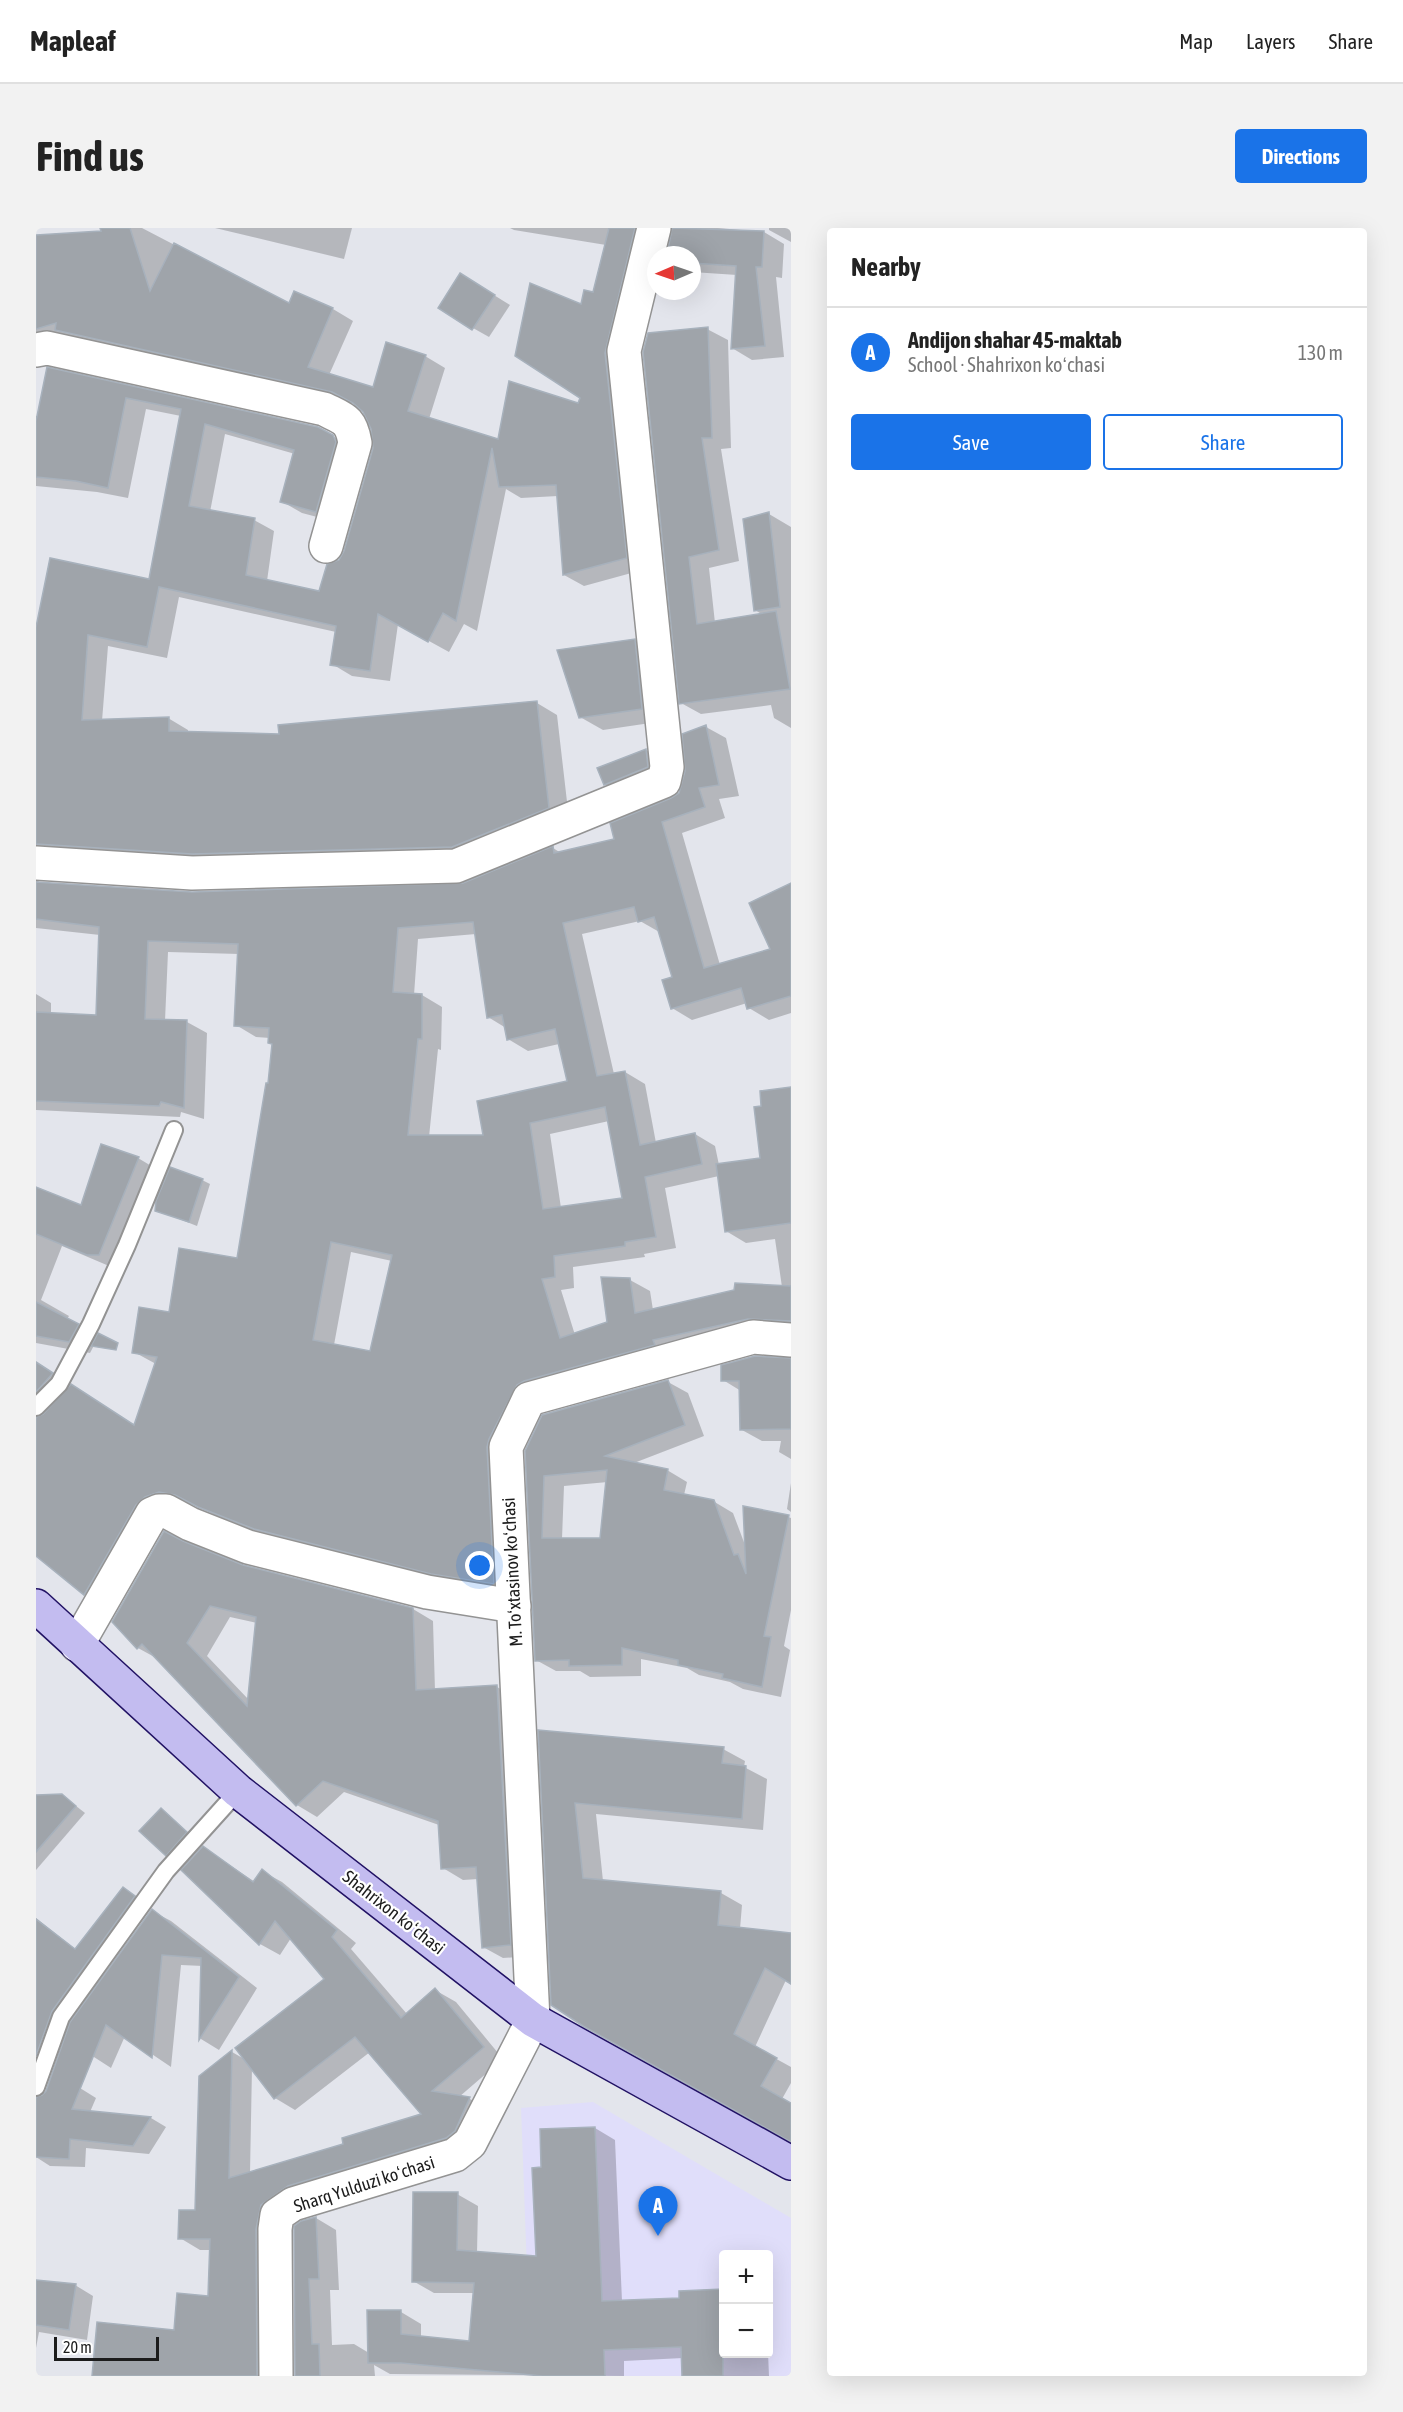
<!DOCTYPE html>
<html lang="en">
<head>
<meta charset="utf-8">
<style>
  body { margin:0; font-family:"Asap Condensed",sans-serif; background:#f2f2f2; color:#222 }
  .controls { position:absolute; right:18px; bottom:18px; display:grid; overflow:hidden; border-radius:6px; box-shadow:0 6px 24px #0002 }
  .controls button { width:54px; height:54px; display:grid; place-items:center; padding:0; border:0; border-bottom:2px solid #e0e0e0; background:#fff; color:#222; font:30px sans-serif }
  .compass { position:absolute; left:611px; top:18px; width:54px; height:54px; border-radius:50%; background:#fff; box-shadow:0 6px 24px #0002; rotate:268deg }
  .scale { position:absolute; left:18px; bottom:15px; width:105px; box-sizing:border-box; padding-left:6px; border:3px solid #1c1c1c; border-top:0; font-size:16px; line-height:21px; white-space:nowrap; color:#1c1c1c; -webkit-text-stroke:4px #fff; paint-order:stroke }
  .you { position:absolute; left:444px; top:1338px; width:21px; height:21px; margin:-15px; border:4px solid #fff; border-radius:50%; background:#1a73e8; box-shadow:0 0 0 9px #1a73e833 }
  .badge { display:grid; place-items:center; width:39px; height:39px; border-radius:50%; background:#1a73e8; color:#fff; font-size:20px; font-weight:700 }
  .pin { position:absolute; translate:-50% -50px; filter:drop-shadow(0 2px 3px #0008) }
  .pin::after { content:''; position:absolute; top:32px; width:21px; height:18px; background:inherit; clip-path:polygon(0 0,100% 0,50% 100%) }
  .list { margin:0; padding:0; list-style:none }
  h2 { display:flex; justify-content:space-between; align-items:center; height:78px; margin:0; padding:0 24px; font-size:26px }
  h2 small { font-size:20px; font-weight:400; color:#767676 }
  .list li { display:grid; grid-template-columns:39px 1fr auto; gap:18px; align-items:center; box-sizing:border-box; height:90px; padding:0 24px; border-top:2px solid #e0e0e0 }
  .list b { display:block; font-size:22px; white-space:nowrap }
  .list p { margin:0; font-size:20px; white-space:nowrap; color:#767676 }
  .list em { font-size:20px; font-style:normal; color:#767676 }
  .actions { display:flex; gap:12px; padding:18px 24px }
  .actions a { flex:1; padding:14px 0; border:2px solid #1a73e8; border-radius:6px; text-align:center; font-size:21px; color:#1a73e8 }
  .actions .main { background:#1a73e8; color:#fff }
  .map { position:relative; flex:none; width:755px; height:2148px; overflow:hidden; border-radius:6px }
  header { display:flex; align-items:center; gap:36px; box-sizing:border-box; height:84px; padding:0 30px; background:#fff; border-bottom:2px solid #e0e0e0 }
  header strong { font-size:28px }
  nav { display:flex; gap:33px; margin-inline-start:auto; font-size:21px }
  .intro { display:flex; align-items:center; justify-content:space-between; box-sizing:border-box; height:144px; padding:0 36px }
  h1 { margin:0; font-size:42px }
  .button { padding:15px 27px; border-radius:6px; background:#1a73e8; color:#fff; font-size:21px; font-weight:700 }
  main { display:flex; gap:36px; padding:0 36px }
  aside { flex:1; background:#fff; border-radius:6px; box-shadow:0 6px 24px #0002 }
  .map>svg:first-child { display:block }
  .education { fill:#e0defa; fill-rule:evenodd }
  .shadow { fill:#0003; fill-rule:evenodd }
  .building { fill:#9fa4aa; stroke:#a7b1bc; stroke-width:1.5; fill-rule:evenodd }
  .lines { fill:none; stroke-linecap:round; stroke-linejoin:round }
  .lane-casing { stroke:#939393; stroke-width:20 }
  .street-casing { stroke:#939393; stroke-width:36 }
  .secondary-casing { stroke:#211264; stroke-width:36 }
  .lane { stroke:#fff; stroke-width:16 }
  .street { stroke:#fff; stroke-width:33 }
  .secondary { stroke:#c3bcf0; stroke-width:33 }
  .labels { text-anchor:middle; dominant-baseline:central; stroke-width:4.5; stroke-linejoin:round; paint-order:stroke }
  .street-label { font-size:18px; fill:#1c1c1c; stroke:#fff }
</style>
</head>
<body>
<header>
<strong>Mapleaf</strong>
<nav><a>Map</a><a>Layers</a><a>Share</a></nav>
</header>
<div class="intro"><h1>Find us</h1><a class="button">Directions</a></div>
<main>
<div class="map">
<svg width="755" height="2148" viewBox="0 0 755 2148">
  <rect width="100%" height="100%" fill="#e3e5ec"/>
  <!-- education -->
  <path class="education" d="M557 1874 755 1990V2148H495L485 1880ZM688 2026H732V2126H688Z"/>
  <!-- shadow -->
  <g class="shadow">
    <path d="M66 0H106L254 77 259 65 297 81 317 93 293 147 338 161 389 128 409 140 393 191 463 213 543 176 546 169V78L558 66 570 17 478 2 474 0H624L589 137 610 341 548 358 528 347 522 268 485 270 470 261 441 403 428 396 413 424 362 396 354 453 316 448 296 436 300 404 143 369 131 430 72 418 66 493 132 490 152 502V505L245 508 501 475 521 487 533 591 437 630 1 647 3 655 155 665 421 658 517 620 525 625 580 612 644 565 670 499 690 510 703 568 683 571 689 590 646 605 684 737 736 721 755 658V785L733 792 713 780 711 775 656 792 636 780 638 750 625 705 604 693 546 706 578 846 589 844 609 856 620 915 659 906 679 918 683 937 726 931 725 864 755 860V1103L509 1164 473 1223 477 1366 416 1356 239 1312 184 1290 161 1277 144 1275 69 1377 49 1366 0 1326V1134L99 1198 120 1136 98 1124 134 1086 203 1032 233 857 238 817 234 810 220 809 200 797 203 726 132 724 129 793 151 794 171 805 168 891 145 884 144 889 0 882V766L15 775V786L61 788 64 707 0 700V406L114 352 145 188 110 181 92 270 61 264 0 258V188H3L12 141 296 208 317 220 300 294 266 285 245 273 259 226 189 206 174 284 218 292 238 303 231 353 284 364 309 324 339 220 334 194 323 178 314 174 36 112 0 130V8L67 4ZM440 706 452 789 470 800 472 811 492 823 523 816 533 855 449 908 393 909 402 821 405 822 406 779 386 767H378L382 711ZM573 893 587 972 525 980 514 906ZM683 948 690 1003 710 1015 739 1011 746 1059 617 1082 614 1063 594 1052 573 1095 539 1107 525 1062 538 1060 537 1039 609 1029 608 1026 640 1020 629 960ZM315 1024 356 1033 335 1125 298 1117Z"/>
    <path d="M179 0H316L308 31Z"/>
    <path d="M638 0H682L728 4 748 16 746 50 740 49 748 129 716 132 696 120 701 47 656 44V27H632Z"/>
    <path d="M733 0H755V14L733 2Z"/>
    <path d="M440 56 474 77 453 109 437 100Z"/>
    <path d="M671 101 692 112 695 220 685 221 703 333 673 340 679 395 727 387 719 382 733 286 755 299V500L738 490 735 477 665 486 645 475 609 124Z"/>
    <path d="M599 413 621 426 628 493 567 502 544 489Z"/>
    <path d="M610 522 626 531 585 566 569 556Z"/>
    <path d="M102 930 122 942 73 1038 26 1018 5 1072 33 1088 31 1091 63 1108 54 1125 0 1115V961L46 979Z"/>
    <path d="M166 952 174 956 161 998 120 982Z"/>
    <path d="M754 1132H755V1231L743 1224 745 1213H726L706 1202 705 1163 687 1152Z"/>
    <path d="M632 1154 652 1165 668 1208 598 1235 631 1242 651 1254 648 1267 677 1273 697 1285 709 1317 752 1289 755 1290V1382L748 1418 754 1422 745 1469 707 1461 694 1454 663 1447 651 1440 605 1431V1448L554 1449 544 1443H520L500 1432 490 1223ZM572 1254 565 1311H526L528 1258Z"/>
    <path d="M755 1255V1284L751 1281Z"/>
    <path d="M207 1339 377 1381 397 1393 399 1463 461 1459 481 1470 494 1728 467 1730 447 1719 442 1651 427 1652 407 1640 403 1597 308 1564 281 1589 261 1577 122 1431 102 1420 78 1394ZM194 1389 221 1395 213 1472 171 1428Z"/>
    <path d="M504 1503 687 1521 709 1533 708 1539 731 1551 727 1602 560 1586 567 1653 685 1665 706 1677 704 1701 755 1706V1755L750 1752 719 1819 755 1839V1855L746 1871 755 1876V1912L570 1810Z"/>
    <path d="M26 1567 49 1585 0 1642V1569Z"/>
    <path d="M125 1582 157 1610 138 1631 131 1626Z"/>
    <path d="M167 1619 219 1654 226 1643 246 1654 320 1715 315 1721 371 1786 399 1762 420 1774 467 1831 423 1869 434 1871 454 1882 440 1914 246 1988 241 2148H58L139 2104 173 2070 175 2022H164L144 2010 161 1984 164 1849 196 1824 210 1832 290 1751 255 1710 244 1727 224 1716 147 1642ZM334 1824 388 1887 309 1917 214 1945 216 1839 239 1870 259 1882Z"/>
    <path d="M88 1660 109 1675 21 1804 0 1791V1690L40 1722Z"/>
    <path d="M116 1683 135 1693 221 1760 183 1822 165 1811 167 1738 145 1737 135 1839 89 1808 75 1840 30 1811Z"/>
    <path d="M0 1843 11 1850 6 1868 44 1860 60 1870 54 1884 115 1890 130 1899 113 1926 50 1920 49 1939 14 1938 0 1929Z"/>
    <path d="M559 1900 579 1912 586 2073 645 2071V2065L688 2063V2126L732 2124 733 2148H648L647 2130 588 2133V2148L354 2146 338 2137 339 2148H260L280 1990 300 2002 303 2062H294L296 2117 318 2116 333 2125 365 2084 385 2096V2109L434 2114 439 2065H398L377 2053 421 1966 442 1978 441 2025 501 2030 507 1941Z"/>
    <path d="M0 2054 39 2057 57 2068 51 2112 3 2104 0 2120Z"/>
  </g>
  <!-- building -->
  <g class="building">
    <path d="M64 0H94L114 63 138 15 253 75 258 63 297 80 272 139 337 159 350 114 390 127 372 183 462 211 473 153 542 175 544 170 479 128 494 55 545 76 548 62 557 64 573 0H599L569 125 591 330 527 347 520 257 463 259 456 220 420 393 407 385 392 414 342 386 334 443 294 437 300 398 123 359 111 419 52 407 46 492 133 489V503L243 506 242 497 501 473 513 580 416 619 156 626 0 616V399L14 330 113 351 145 181 90 170 72 260 40 253 0 249V193L11 139 282 199 297 207 300 214 280 284 244 274 258 222 169 196 153 278 219 290 210 347 283 363 291 336 303 332 308 323 337 220 335 201 327 184 317 175 296 164 19 102 20 95 0 101V7L65 3Z"/>
    <path d="M636 0 728 3 726 39H720L729 118 695 121 700 38 656 35V27H631Z"/>
    <path d="M424 45 459 67 436 102 402 80Z"/>
    <path d="M672 99 676 210H666L683 322 653 329 661 396 740 383 754 461 643 476 607 124 612 105Z"/>
    <path d="M733 284 744 379 718 383 707 291Z"/>
    <path d="M599 411 606 481 543 490 521 422Z"/>
    <path d="M670 497 683 557 663 560 669 579 626 594 668 740 734 721 713 675 755 655V768L711 781 705 760 635 781 626 752 636 749 618 689 602 694 598 679 527 695 561 848 589 843 604 917 659 905 666 936 609 949 620 1009 589 1014V1018L518 1028 519 1049 506 1051 524 1110 571 1094 565 1049 594 1050 599 1085 698 1062 699 1055 755 1058V1093L712 1091 617 1112 619 1117 488 1153 481 1157 453 1211 451 1219 458 1356 395 1346 218 1301 162 1279 139 1267 123 1264 109 1269 100 1277 48 1367 0 1328V1189L7 1186 35 1156 98 1197 121 1129 96 1125 103 1079 133 1084 143 1020 201 1030 230 855H232L236 816 232 815 233 800 198 798 202 716 112 713 109 791 151 792 148 880 125 874 123 878 0 873V784L60 787 63 699 0 691V654L156 664 427 655 517 618 518 625 578 611 574 595 635 570 643 565 649 543 646 506ZM437 694 451 790 466 787 471 812 519 801 531 853 441 873 447 907H372L382 811H386V766L357 764 362 700ZM569 879 586 970 507 981 494 895ZM295 1014 356 1027 334 1123 277 1112Z"/>
    <path d="M610 521 612 539 568 557 561 540Z"/>
    <path d="M755 859V995L689 1004 680 936 724 930 718 879 725 878 724 863Z"/>
    <path d="M65 916 103 929 63 1027H51L0 1006V959L45 977Z"/>
    <path d="M134 939 167 951 153 994 119 983 120 973Z"/>
    <path d="M0 1074 43 1096 33 1114 0 1108Z"/>
    <path d="M62 1105 82 1115 80 1122 55 1118Z"/>
    <path d="M719 1128 755 1130V1201L704 1202 703 1153H685V1137Z"/>
    <path d="M0 1134 17 1145 0 1164Z"/>
    <path d="M632 1152 649 1197 569 1228 632 1241 628 1262 678 1272 698 1327 702 1326 710 1346 707 1278 753 1287 728 1408 735 1409 726 1459 686 1450 687 1446 642 1437V1432L586 1420V1437L533 1438V1432L499 1433 489 1223 506 1187ZM571 1242 564 1310H506L508 1248Z"/>
    <path d="M128 1303 147 1313 207 1337 377 1380 380 1462 461 1457 475 1717 446 1720 440 1639 405 1641 402 1593 287 1553 260 1578 106 1416 101 1421 76 1394ZM174 1378 220 1389 211 1478 151 1415Z"/>
    <path d="M502 1502 688 1519 686 1535 710 1538 706 1591 539 1575 547 1650 685 1663 682 1697 755 1705V1756L729 1740 698 1806 741 1830 725 1858 755 1875V1914L547 1798 515 1777Z"/>
    <path d="M26 1566 40 1578 0 1624V1567Z"/>
    <path d="M125 1580 151 1604 130 1628 103 1603Z"/>
    <path d="M167 1618 217 1654 226 1641 301 1702 296 1709 365 1790 399 1760 448 1819 396 1863 434 1869 419 1903 410 1910 252 1958 225 1977 220 2001 221 2148H56L61 2094 138 2102 141 2065 172 2068 174 2011H142L143 1982H159L163 1848 196 1822 193 1950 307 1916 306 1910 385 1886 319 1809 238 1871 199 1820 288 1751 239 1693 223 1717 145 1642Z"/>
    <path d="M87 1659 99 1668 16 1783 0 1828V1691L39 1721Z"/>
    <path d="M116 1681 203 1749 163 1812 165 1730 126 1727 116 1830 70 1797 36 1881 115 1889 97 1918 34 1911 33 1931 0 1929V1869L6 1867 10 1863 34 1794Z"/>
    <path d="M559 1899 566 2073 643 2070V2063L687 2061V2148H646L645 2119 568 2122 569 2148H506L365 2135H332L331 2082H365V2106L433 2113 438 2055 376 2054 377 1964H422L421 2022 500 2028 496 1940 505 1939 504 1901Z"/>
    <path d="M280 1989 283 2051H273L276 2116H283L284 2148H259L258 2002V1998L265 1993Z"/>
    <path d="M0 2052 40 2056 33 2102 0 2097Z"/>
  </g>
  <g class="lines">
    <defs>
      <g id="lane">
        <path d="M0 1179 23 1156 55 1096 91 1017 138 902"/>
        <path d="M0 1859 25 1789 130 1643 202 1563"/>
      </g>
      <g id="street">
        <path d="M0 122 11 120 288 181C308 191 315 191 319 215L290 318"/>
        <path d="M0 635 156 645 420 638 628 553 631 539 588 123 618 0"/>
        <path d="M41 1417 116 1286 123 1283H130L154 1296 212 1319 391 1364 478 1378"/>
        <path d="M240 2148 239 2001 241 1987 257 1976 419 1927 434 1915 497 1792 470 1219 493 1171 717 1109 755 1112"/>
      </g>
      <path id="secondary" d="M0 1378 202 1563 497 1792 755 1935"/>
    </defs>
    <!-- lane casing -->
    <use href="#lane" class="lane-casing"/>
    <!-- street casing -->
    <use href="#street" class="street-casing"/>
    <!-- secondary casing -->
    <use href="#secondary" class="secondary-casing"/>
    <!-- lane -->
    <use href="#lane" class="lane"/>
    <!-- street -->
    <use href="#street" class="street"/>
    <!-- secondary -->
    <use href="#secondary" class="secondary"/>
  </g>
  <g class="labels">
    <!-- street labels -->
    <g class="street-label">
      <text transform="translate(476 1344) rotate(-93)">M. Toʻxtasinov koʻchasi</text>
      <text transform="translate(358 1684) rotate(38)">Shahrixon koʻchasi</text>
      <text transform="translate(328 1956) rotate(-18)">Sharq Yulduzi koʻchasi</text>
    </g>
  </g>
</svg>
<div class="controls">
<button>+</button>
<button>−</button>
</div>
<svg class="compass" viewBox="-18 -18 36 36"><path d="M0-13l5 13h-10z" fill="#e53935"/><path d="M0 13l5-13h-10z" fill="#767676"/></svg>
<div class="scale">20 m</div>
<div class="you"></div>
<div class="pin badge" style="left:622px;top:2008px">A</div>
</div>
<aside>
<h2>Nearby<small></small></h2>
<ul class="list">
<li><span class="badge">A</span><div><b>Andijon shahar 45-maktab</b><p>School · Shahrixon koʻchasi</p></div><em>130 m</em></li>
</ul>
<div class="actions"><a class="main">Save</a><a>Share</a></div>
</aside>
</main>
</body>
</html>
